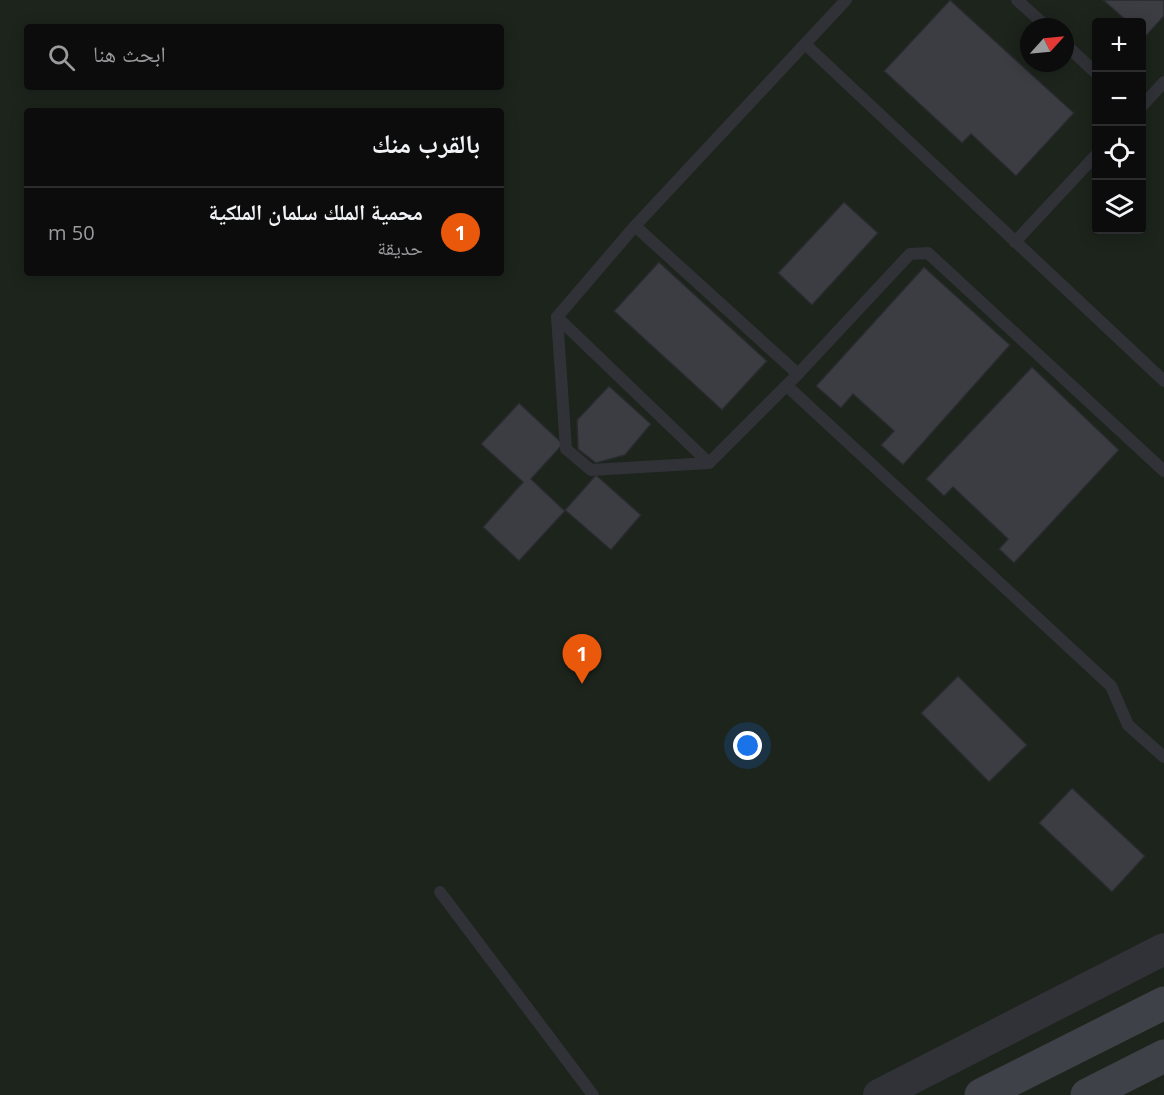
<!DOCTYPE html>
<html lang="ar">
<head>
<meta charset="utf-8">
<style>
  body { margin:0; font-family:"Open Sans","Noto Naskh Arabic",sans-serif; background:#151516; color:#f1f3f6; direction:rtl }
  .controls { position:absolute; right:18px; top:18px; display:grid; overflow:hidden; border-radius:6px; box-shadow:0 3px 15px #0003 }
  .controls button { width:54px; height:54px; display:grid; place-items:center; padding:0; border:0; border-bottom:2px solid #2c2c2e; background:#0c0c0d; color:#f1f3f6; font:30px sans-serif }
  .compass { position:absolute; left:1020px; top:18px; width:54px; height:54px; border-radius:50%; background:#0c0c0d; box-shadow:0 3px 15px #0003; rotate:63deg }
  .you { position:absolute; left:748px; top:746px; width:21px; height:21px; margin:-15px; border:4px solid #fff; border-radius:50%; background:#1a73e8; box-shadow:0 0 0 9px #1a73e833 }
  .badge { display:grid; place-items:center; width:39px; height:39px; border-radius:50%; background:#ea580c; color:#fff; font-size:20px; font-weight:700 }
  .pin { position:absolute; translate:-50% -50px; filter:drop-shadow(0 2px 3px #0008) }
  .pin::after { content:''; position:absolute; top:32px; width:21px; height:18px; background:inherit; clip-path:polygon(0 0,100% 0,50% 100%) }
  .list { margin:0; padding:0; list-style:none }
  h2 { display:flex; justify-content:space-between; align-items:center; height:78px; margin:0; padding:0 24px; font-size:26px }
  h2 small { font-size:20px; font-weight:400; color:#9a9b9d }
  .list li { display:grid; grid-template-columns:39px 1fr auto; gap:18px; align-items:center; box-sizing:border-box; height:90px; padding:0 24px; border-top:2px solid #2c2c2e }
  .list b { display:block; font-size:22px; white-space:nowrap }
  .list p { margin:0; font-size:20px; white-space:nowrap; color:#9a9b9d }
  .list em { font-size:20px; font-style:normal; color:#9a9b9d }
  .icon { flex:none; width:33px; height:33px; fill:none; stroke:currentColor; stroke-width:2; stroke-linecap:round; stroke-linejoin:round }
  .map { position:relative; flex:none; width:1164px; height:1095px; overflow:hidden; direction:ltr }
  .search { position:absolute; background:#0c0c0d; box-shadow:0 3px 15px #0003; left:24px; top:24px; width:480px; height:66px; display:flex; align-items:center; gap:15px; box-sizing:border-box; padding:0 21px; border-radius:6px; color:#9a9b9d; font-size:22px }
  .panel { position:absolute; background:#0c0c0d; box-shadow:0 3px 15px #0003; left:24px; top:108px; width:480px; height:168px; border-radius:6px; direction:rtl }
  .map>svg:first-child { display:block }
  .green { fill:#1c241c; fill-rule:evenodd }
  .building { fill:#3c3d42; stroke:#292a2e; stroke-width:1.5 }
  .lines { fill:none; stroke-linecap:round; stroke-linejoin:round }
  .service { stroke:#303237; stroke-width:12 }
  .tertiary { stroke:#303237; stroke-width:32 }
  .secondary { stroke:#3e4147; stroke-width:33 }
</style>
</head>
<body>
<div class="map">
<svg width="1164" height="1095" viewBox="0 0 1164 1095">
  <rect width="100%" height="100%" fill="#101011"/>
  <!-- green -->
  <path class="green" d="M0 0H1164V1095H0ZM1096 22H1142V230H1096ZM27 27H501V87H27ZM1029 27H1065V63H1029ZM27 111H501V273H27Z"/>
  <!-- building -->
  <g class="building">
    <path d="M950 0 1074 113 1016 176 971 134 962 143 884 71Z"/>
    <path d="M1103 0H1164V16L1145 37 1142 34V22H1128Z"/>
    <path d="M844 202 878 233 812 305 778 273Z"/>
    <path d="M659 262 767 361 722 410 614 311Z"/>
    <path d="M924 267 1010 345 903 465 881 445 894 431 853 394 841 408 816 386Z"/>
    <path d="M1032 367 1119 450 1014 563 999 549 1008 539 953 487 944 496 926 479Z"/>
    <path d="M609 386 651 424 625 455 596 463 578 449 577 420Z"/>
    <path d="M519 403 563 444 531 479 565 511 519 561 483 527 523 482 481 444Z"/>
    <path d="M596 475 641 515 611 550 565 510Z"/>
    <path d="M958 676 1027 745 989 782 921 713Z"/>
    <path d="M1072 788 1145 856 1112 892 1039 823Z"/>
  </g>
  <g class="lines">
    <!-- service -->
    <g class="service">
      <path d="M846 0 635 226 557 317 566 449 591 470 709 463 798 374 910 254 928 253 1164 471"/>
      <path d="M1017 0 1047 27"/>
      <path d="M805 44 1164 381"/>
      <path d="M1065 44 1096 73"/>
      <path d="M1142 106 1164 82"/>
      <path d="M635 226 798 374"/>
      <path d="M1015 242 1096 155"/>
      <path d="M557 317 709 463"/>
      <path d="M787 386 1111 686 1128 725 1164 757"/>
      <path d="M440 892 593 1095"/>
    </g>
    <!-- tertiary -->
    <path class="tertiary" d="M879 1095 1164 949"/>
    <!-- secondary -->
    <g class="secondary">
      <path d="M981 1095 1164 1003"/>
      <path d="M1087 1095 1164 1056"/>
    </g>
  </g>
</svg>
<div class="controls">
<button>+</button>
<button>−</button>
<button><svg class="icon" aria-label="locate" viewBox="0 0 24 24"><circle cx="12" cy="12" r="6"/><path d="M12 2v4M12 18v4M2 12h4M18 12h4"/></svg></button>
<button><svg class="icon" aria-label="layers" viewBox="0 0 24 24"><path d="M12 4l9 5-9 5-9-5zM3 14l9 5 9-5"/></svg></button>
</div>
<svg class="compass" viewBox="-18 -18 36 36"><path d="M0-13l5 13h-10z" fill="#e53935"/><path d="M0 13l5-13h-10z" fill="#9a9b9d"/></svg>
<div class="you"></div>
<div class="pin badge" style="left:582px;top:684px">1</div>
<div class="search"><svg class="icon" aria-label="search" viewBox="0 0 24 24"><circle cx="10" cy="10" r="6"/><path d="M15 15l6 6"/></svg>ابحث هنا</div>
<section class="panel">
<h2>بالقرب منك<small></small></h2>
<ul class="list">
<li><span class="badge">1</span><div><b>محمية الملك سلمان الملكية</b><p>حديقة</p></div><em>50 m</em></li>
</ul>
</section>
</div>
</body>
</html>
